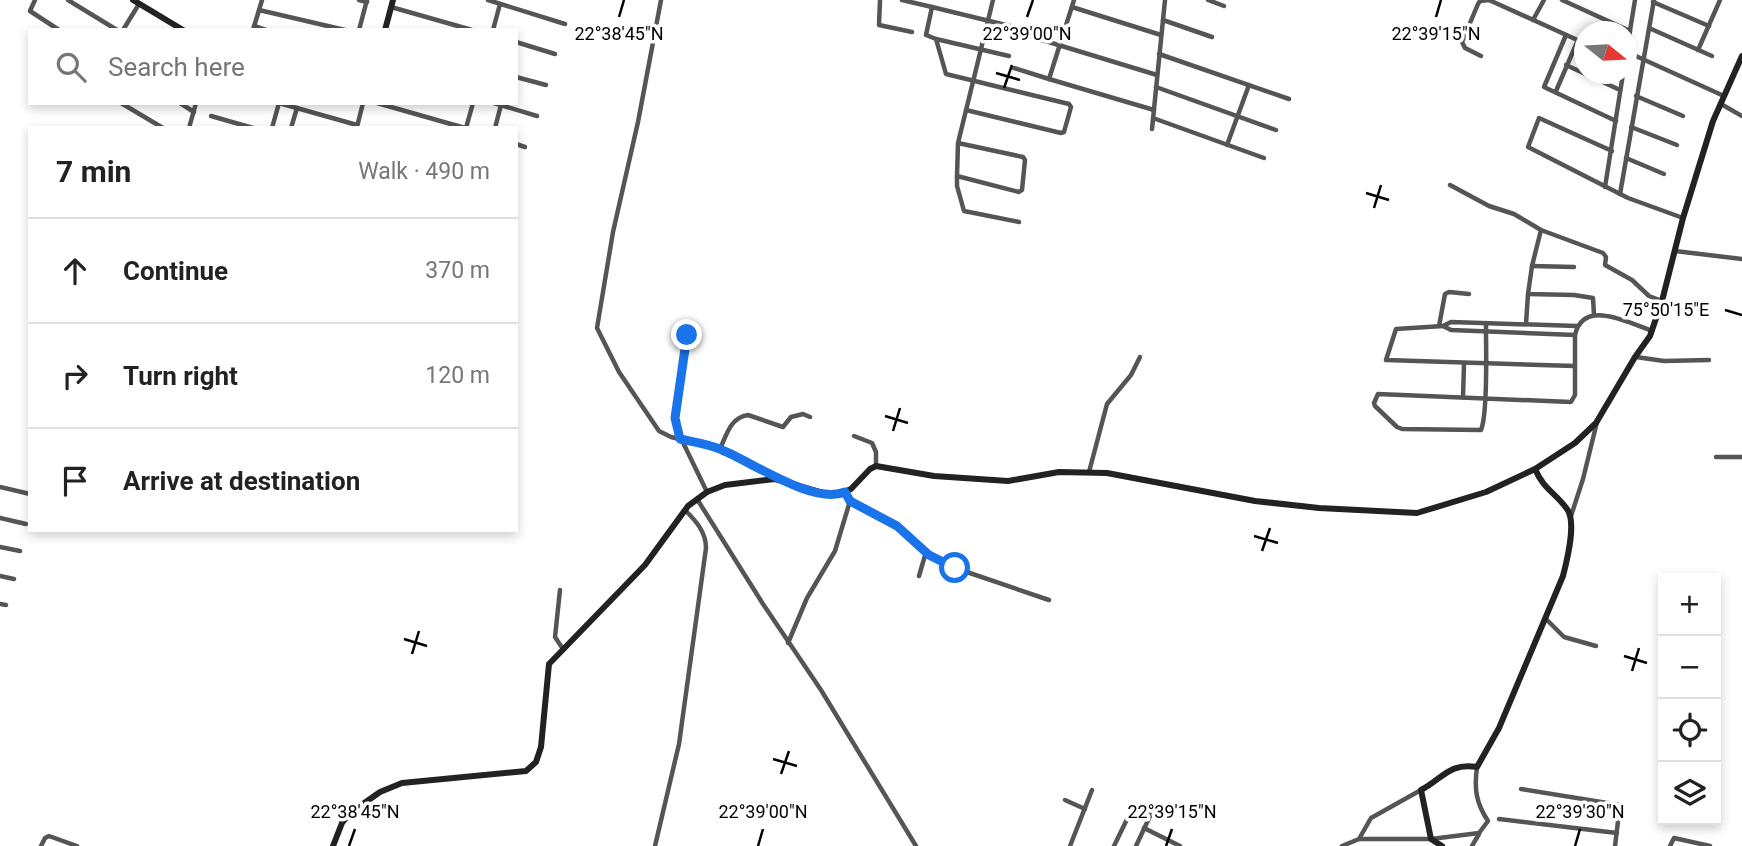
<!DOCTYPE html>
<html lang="en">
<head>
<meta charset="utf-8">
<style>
  body { margin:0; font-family:Roboto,sans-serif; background:#f6f6f6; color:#222 }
  .controls { position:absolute; right:21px; bottom:21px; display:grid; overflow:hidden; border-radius:0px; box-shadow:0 4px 10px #0003 }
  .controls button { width:63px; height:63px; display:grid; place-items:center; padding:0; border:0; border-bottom:2px solid #e0e0e0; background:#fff; color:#222; font:35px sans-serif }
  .compass { position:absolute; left:1574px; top:21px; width:63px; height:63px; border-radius:50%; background:#fff; box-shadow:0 4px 10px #0003; rotate:108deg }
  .stop { position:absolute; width:21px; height:21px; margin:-16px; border:5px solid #1a73e8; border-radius:50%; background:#fff }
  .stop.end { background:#1a73e8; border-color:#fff; box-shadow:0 2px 7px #0008 }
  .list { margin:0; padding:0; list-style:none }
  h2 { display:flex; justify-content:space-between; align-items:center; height:91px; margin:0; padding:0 28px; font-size:30px }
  h2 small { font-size:23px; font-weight:400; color:#767676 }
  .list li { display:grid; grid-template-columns:46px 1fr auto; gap:21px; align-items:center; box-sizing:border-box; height:105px; padding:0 28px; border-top:2px solid #e0e0e0 }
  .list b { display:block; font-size:26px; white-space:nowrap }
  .list em { font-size:23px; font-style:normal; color:#767676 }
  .icon { flex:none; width:38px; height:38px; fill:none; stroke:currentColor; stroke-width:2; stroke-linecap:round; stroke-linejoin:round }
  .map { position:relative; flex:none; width:1742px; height:846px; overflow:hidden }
  .search { position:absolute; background:#fff; box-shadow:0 4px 10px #0003; left:28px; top:28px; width:490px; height:77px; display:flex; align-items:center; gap:18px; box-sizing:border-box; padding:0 24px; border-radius:0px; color:#767676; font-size:26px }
  .panel { position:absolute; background:#fff; box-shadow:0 4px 10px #0003; left:28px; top:126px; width:490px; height:406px; border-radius:0px }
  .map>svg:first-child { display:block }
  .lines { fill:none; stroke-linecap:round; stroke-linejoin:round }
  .street { stroke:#555; stroke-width:4.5 }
  .secondary { stroke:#222; stroke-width:6 }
  .route { stroke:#1a73e8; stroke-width:9 }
  .ticks { fill:none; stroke:#000; stroke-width:2.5 }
  .ticks-label { font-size:18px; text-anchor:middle; fill:#000; stroke:#fff; stroke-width:7; stroke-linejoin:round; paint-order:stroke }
</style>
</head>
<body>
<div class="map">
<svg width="1742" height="846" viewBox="0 0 1742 846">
  <rect width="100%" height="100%" fill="#fff"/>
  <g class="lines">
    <!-- street -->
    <g class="street">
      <path d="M35 0 30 11 59 30"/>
      <path d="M68 0 117 30"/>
      <path d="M359 0 367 2"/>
      <path d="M488 0 565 24"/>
      <path d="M661 0 638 122 613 232 597 328 619 372 659 431 671 437 720 449 775 478"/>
      <path d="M880 0 879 25 912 32"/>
      <path d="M902 0 932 7 926 35 936 39 946 74 1069 104 1071 107 1064 132 1061 133 966 110"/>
      <path d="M1074 0 1049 79 1154 110"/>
      <path d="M1208 0 1224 6"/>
      <path d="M1562 0 1630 31"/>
      <path d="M1653 2 1709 26"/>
      <path d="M391 7 472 30"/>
      <path d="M932 7 1014 27"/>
      <path d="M1072 7 1161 35"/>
      <path d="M259 10 345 30"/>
      <path d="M1163 20 1212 37"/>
      <path d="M1533 20 1544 0"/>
      <path d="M254 26 266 30"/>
      <path d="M1649 28 1712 56"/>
      <path d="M123 30 139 4"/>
      <path d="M253 30 262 0"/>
      <path d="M359 30 367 0"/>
      <path d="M493 30 500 4"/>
      <path d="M1019 33 1157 75"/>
      <path d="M1566 35 1544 87 1616 121"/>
      <path d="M936 39 1009 56"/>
      <path d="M516 42 555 54"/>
      <path d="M1698 50 1720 0"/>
      <path d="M1627 52 1724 96"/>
      <path d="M1159 54 1289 99"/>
      <path d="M1626 55 1635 0"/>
      <path d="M1481 56 1465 48 1462 42 1478 4 1480 1 1489 0 1584 43"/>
      <path d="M1566 65 1620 90"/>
      <path d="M1014 68 1049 79"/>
      <path d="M516 77 546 85"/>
      <path d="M1156 87 1276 130"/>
      <path d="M1556 91 1578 40"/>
      <path d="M1636 96 1683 116"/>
      <path d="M121 103 163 128"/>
      <path d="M180 103 194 112"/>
      <path d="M279 103 357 125"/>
      <path d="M377 103 465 128"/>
      <path d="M494 103 537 116"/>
      <path d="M1721 104 1742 116"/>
      <path d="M211 116 253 128"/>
      <path d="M1153 118 1264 158"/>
      <path d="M357 127 363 103"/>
      <path d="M1631 127 1677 145"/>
      <path d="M189 128 196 103"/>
      <path d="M272 128 279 103"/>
      <path d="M291 128 297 108"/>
      <path d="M466 128 473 103"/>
      <path d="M495 128 501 105"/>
      <path d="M1152 129 1165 0"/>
      <path d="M958 143 1023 157 1025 160 1022 190 1019 192 957 176 958 143 993 0"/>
      <path d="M516 144 525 147"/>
      <path d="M1227 145 1249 85"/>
      <path d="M1612 151 1539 118 1528 147 1628 198 1683 218"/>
      <path d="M1626 158 1664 174"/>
      <path d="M957 176V186L964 211 1019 222"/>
      <path d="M1450 185 1489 206 1514 214 1541 230 1532 266 1528 294 1574 295 1593 298 1594 315"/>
      <path d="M1605 187 1623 74"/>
      <path d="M1620 194 1654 0"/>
      <path d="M1541 230 1603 253 1606 257 1605 265 1632 280 1649 296 1662 301"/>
      <path d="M1675 251 1742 259"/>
      <path d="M1532 266 1574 267"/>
      <path d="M1486 323V331C1486 352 1488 414 1481 430L1402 429 1397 427 1375 406 1374 403 1378 394 1571 402 1575 395V335C1583 298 1630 323 1652 331"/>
      <path d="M1526 324 1528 294"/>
      <path d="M1439 326 1445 294 1449 292 1469 294"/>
      <path d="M1443 326 1396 329 1386 360 1575 366"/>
      <path d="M1575 335 1451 330 1443 326 1451 322 1577 326"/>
      <path d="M687 336 675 418 676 428 707 492"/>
      <path d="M1636 357 1664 361 1709 360"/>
      <path d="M1463 397 1464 364"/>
      <path d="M854 436 872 443 876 452V466"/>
      <path d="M720 449C727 434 730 418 748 415L783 427 791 417 803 414 810 417"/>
      <path d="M1716 457H1742"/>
      <path d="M1089 472 1107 404 1131 375 1140 357"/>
      <path d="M0 487 30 494"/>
      <path d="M845 492 850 501 897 526 926 552 919 576"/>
      <path d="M697 499 763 604 821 690 916 846"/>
      <path d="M1571 516 1583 479 1597 422"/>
      <path d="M0 518 26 524"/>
      <path d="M0 547 20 551"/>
      <path d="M926 552 955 568 1049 600"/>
      <path d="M0 576 14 579"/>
      <path d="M560 590 555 637 563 649"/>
      <path d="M0 604 6 605"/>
      <path d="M1545 618 1564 637 1596 646"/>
      <path d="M788 643 807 598 835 551 850 501"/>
      <path d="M1521 789 1620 805 1615 846"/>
      <path d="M1421 790 1371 818 1359 839H1431L1479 833 1488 821C1476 803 1474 789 1477 767"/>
      <path d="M1065 800 1085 809"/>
      <path d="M1499 819 1617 833"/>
      <path d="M1144 828 1180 846"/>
      <path d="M41 846 45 838 49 836 77 846"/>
      <path d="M655 846 679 744 706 548C706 532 696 521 685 510"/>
      <path d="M1070 846 1092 790"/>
      <path d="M1114 846 1131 811"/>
      <path d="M1136 846 1151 814"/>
      <path d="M1342 846 1359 839"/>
      <path d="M1472 846 1479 834"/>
      <path d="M1670 846 1674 838 1710 846"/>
    </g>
    <!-- secondary -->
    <g class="secondary">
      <path d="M133 0 183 30"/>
      <path d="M385 30 393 0"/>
      <path d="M333 846 342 823 350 813 380 792 402 783 526 771 536 762 541 747 549 664 645 565 688 506 707 492 725 485 775 479 823 493 839 494 851 489 870 469 876 466 934 476 1008 481 1059 472 1107 473 1255 501 1319 508 1417 513 1486 492 1535 469 1575 443 1596 423 1635 357 1650 336 1662 301 1683 218 1713 121 1742 56"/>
      <path d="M1442 846 1431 839 1421 790C1442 779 1450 762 1477 767L1499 728 1563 576C1567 560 1577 522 1567 509 1555 492 1544 490 1535 469"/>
    </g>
  </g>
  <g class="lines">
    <!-- route -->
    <path class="route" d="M687 335 675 418 680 439C694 442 709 444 722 450 752 462 813 505 845 492L850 501 897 526 929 555 955 568"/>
  </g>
  <!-- ticks -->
  <path class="ticks" d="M619 17 624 0M1027 17 1033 0M1436 17 1441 0M996 73 1020 80M1004 88 1012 65M1366 193 1389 200M1374 208 1381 185M1725 310 1742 315M885 416 908 423M893 431 900 408M1254 536 1278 543M1262 551 1270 528M404 639 427 646M412 654 419 631M1624 656 1647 663M1632 671 1639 648M773 759 797 766M781 774 789 751M349 846 355 829M758 846 763 829M1166 846 1172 829M1575 846 1580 829"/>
  <g class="ticks-label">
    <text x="619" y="40">22°38'45"N</text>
    <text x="1027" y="40">22°39'00"N</text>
    <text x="1436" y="40">22°39'15"N</text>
    <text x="1666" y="316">75°50'15"E</text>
    <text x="355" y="818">22°38'45"N</text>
    <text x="763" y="818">22°39'00"N</text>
    <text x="1172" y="818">22°39'15"N</text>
    <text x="1580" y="818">22°39'30"N</text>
  </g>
</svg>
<div class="controls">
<button>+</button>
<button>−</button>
<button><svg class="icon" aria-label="locate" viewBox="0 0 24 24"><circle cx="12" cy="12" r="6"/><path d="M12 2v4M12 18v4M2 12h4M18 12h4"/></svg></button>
<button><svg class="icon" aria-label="layers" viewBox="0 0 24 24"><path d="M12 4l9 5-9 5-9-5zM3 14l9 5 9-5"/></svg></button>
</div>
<svg class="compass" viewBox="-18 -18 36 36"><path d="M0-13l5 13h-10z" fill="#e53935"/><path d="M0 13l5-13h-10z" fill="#767676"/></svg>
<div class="stop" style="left:955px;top:568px"></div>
<div class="stop end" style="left:687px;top:335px"></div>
<div class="search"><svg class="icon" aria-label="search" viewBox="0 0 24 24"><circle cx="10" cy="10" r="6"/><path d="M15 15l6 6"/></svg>Search here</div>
<section class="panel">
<h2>7 min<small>Walk · 490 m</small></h2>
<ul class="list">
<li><svg class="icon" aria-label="ahead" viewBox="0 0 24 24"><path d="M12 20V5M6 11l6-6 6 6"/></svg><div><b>Continue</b></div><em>370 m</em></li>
<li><svg class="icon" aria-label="right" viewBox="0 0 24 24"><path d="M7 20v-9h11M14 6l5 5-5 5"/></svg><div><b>Turn right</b></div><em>120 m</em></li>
<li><svg class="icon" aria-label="arrive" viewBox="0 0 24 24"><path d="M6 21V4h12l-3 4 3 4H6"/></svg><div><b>Arrive at destination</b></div></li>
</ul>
</section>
</div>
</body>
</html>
